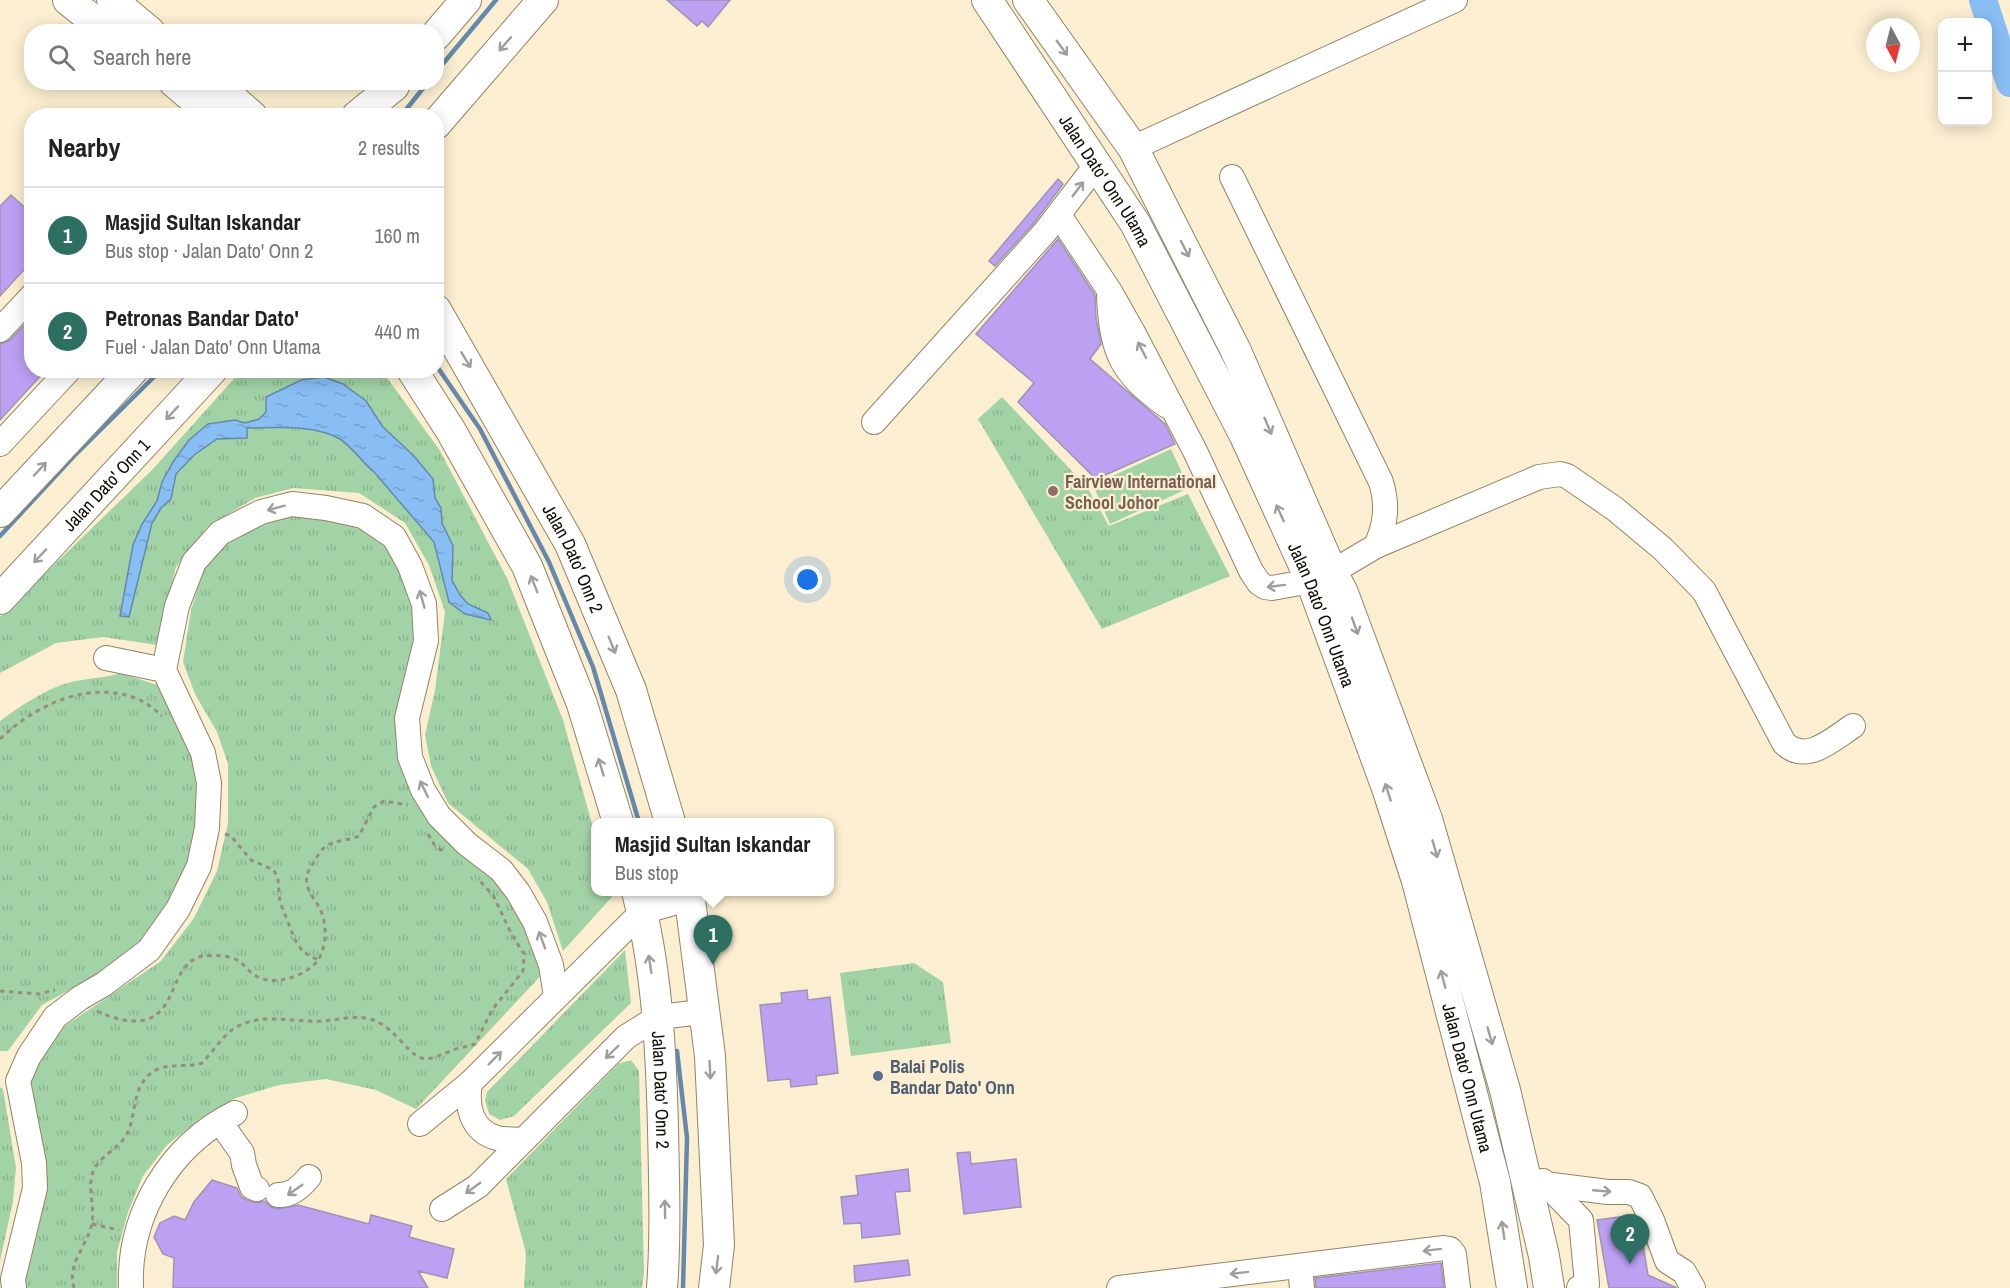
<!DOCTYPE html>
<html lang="en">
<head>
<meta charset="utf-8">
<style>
  body { margin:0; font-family:"Archivo Narrow",sans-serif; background:#f6f6f6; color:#222 }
  .controls { position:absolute; right:18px; top:18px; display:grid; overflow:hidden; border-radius:12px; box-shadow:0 3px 15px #0003 }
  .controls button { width:54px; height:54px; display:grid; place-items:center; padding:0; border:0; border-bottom:2px solid #e0e0e0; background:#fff; color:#222; font:30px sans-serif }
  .compass { position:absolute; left:1866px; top:18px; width:54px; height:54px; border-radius:50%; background:#fff; box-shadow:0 3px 15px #0003; rotate:173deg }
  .you { position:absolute; left:808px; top:580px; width:21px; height:21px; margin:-15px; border:4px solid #fff; border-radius:50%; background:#1a73e8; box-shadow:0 0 0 9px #1a73e833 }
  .badge { display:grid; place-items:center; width:39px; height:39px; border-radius:50%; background:#2d7062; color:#fff; font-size:20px; font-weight:700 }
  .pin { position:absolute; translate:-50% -50px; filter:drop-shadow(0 2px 3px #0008) }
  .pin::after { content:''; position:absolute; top:32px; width:21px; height:18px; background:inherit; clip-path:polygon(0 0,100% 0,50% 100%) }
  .popup { position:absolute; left:591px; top:818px; width:243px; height:78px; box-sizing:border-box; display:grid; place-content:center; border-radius:12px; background:#fff; filter:drop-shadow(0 2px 4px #0005); font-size:20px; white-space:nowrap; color:#767676 }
  .popup b { font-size:22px; color:#222 }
  .popup::after { content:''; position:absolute; left:50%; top:100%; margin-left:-12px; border:12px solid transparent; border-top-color:#fff }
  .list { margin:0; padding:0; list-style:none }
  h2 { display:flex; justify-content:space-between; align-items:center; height:78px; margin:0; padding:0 24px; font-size:26px }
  h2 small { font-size:20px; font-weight:400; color:#767676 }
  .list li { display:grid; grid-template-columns:39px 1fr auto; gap:18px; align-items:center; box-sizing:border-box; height:96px; padding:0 24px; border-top:2px solid #e0e0e0 }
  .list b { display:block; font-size:22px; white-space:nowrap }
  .list p { margin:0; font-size:20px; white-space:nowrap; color:#767676 }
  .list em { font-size:20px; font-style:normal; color:#767676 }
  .icon { flex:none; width:33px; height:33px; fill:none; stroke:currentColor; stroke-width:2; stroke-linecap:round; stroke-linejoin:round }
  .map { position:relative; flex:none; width:2010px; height:1288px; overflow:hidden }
  .search { position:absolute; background:#fff; box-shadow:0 3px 15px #0003; left:24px; top:24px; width:420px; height:66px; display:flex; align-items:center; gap:15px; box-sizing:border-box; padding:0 21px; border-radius:24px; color:#767676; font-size:22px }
  .panel { position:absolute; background:#fff; box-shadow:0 3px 15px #0003; left:24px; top:108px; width:420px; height:270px; border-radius:24px }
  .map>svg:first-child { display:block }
  .grass { fill:url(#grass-tufts) }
  .pitch { fill:#a2d3a6 }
  .water { fill:url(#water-ripples); stroke:#6589ac; stroke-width:1.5 }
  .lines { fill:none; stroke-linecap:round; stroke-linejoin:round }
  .stream { stroke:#6589ac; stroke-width:4.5 }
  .river { stroke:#89bef4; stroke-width:28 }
  .building { fill:#bca0f2; stroke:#9d94b1; stroke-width:1.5 }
  .minor-casing { stroke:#908468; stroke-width:26 }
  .major-casing { stroke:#908468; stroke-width:32 }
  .path { stroke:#988f7a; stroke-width:3; stroke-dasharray:4.5 4.5; stroke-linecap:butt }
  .minor { stroke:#fff; stroke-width:24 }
  .major { stroke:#fff; stroke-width:30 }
  .oneway { stroke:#9f9e9a }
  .education-dot { fill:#8d6e63; stroke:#fcefd1; stroke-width:2 }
  .service-dot { fill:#5c6f8a; stroke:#fcefd1; stroke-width:2 }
  .labels { text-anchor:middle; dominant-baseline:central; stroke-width:4.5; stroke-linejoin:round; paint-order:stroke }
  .street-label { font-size:18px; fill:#100c03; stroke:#fcefd1 }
  .education-label { font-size:18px; font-weight:bold; fill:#785e54; stroke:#fcefd1; text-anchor:start }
  .service-label { font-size:18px; font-weight:bold; fill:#4e5e75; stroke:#fcefd1; text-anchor:start }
</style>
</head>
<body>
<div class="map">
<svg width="2010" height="1288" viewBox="0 0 2010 1288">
  <defs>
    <pattern id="grass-tufts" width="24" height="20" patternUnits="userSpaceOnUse" patternTransform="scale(1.5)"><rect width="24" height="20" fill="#a2d3a6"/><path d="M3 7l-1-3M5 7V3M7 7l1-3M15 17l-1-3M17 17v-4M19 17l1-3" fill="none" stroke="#8ab48d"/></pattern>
    <pattern id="water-ripples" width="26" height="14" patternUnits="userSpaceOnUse" patternTransform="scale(1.5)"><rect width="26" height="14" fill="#89bef4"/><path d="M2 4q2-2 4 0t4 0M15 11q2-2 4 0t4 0" fill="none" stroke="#75a2d0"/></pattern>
  </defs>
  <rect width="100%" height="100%" fill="#fcefd1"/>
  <!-- grass -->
  <g class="grass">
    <path d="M241 371H382L439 449 507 578 563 720 596 838V892H611L612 897 563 951 547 902 528 869 448 803 431 766 425 735 435 690 445 612 429 565 405 523 359 493 293 488 255 498 207 527 176 567 157 645 103 637 56 643 0 673V617L152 470Z"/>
    <path d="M1002 397 1087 487 1109 526 1188 494 1230 576 1102 629 978 419Z"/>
    <path d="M292 507 389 532 416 587 413 679 420 781 502 866 550 966 416 1109 376 1090 326 1079 279 1085 236 1098 201 1118 167 1145 143 1176 128 1212 117 1252V1288H25L29 1082 39 1061 62 1028 161 961 194 918 217 871 228 823V764L217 732 195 694 183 662 191 610 205 566 227 541Z"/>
    <path d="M121 673 163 687 185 719 206 797 191 862 160 923 106 970 42 1005 8 1051H0V721C19 707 38 694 61 685 80 678 102 679 121 673Z"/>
    <path d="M625 950 631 1003 514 1116 500 1120 489 1114 485 1100 487 1092Z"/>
    <path d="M914 963 943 982 951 1043 851 1056 840 973Z"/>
    <path d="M631 1060 639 1071 644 1272 642 1288H524L526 1253 506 1179 618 1064Z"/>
    <path d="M0 1087 3 1089 16 1168 13 1201 0 1261Z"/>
  </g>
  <!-- pitch -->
  <path class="pitch" d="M1171 449 1189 488 1110 524 1093 485Z"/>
  <!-- water -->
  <path class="water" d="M324 377 343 384 366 401 383 427 414 456 433 479 435 498 441 508 442 523 453 546 452 580 460 595 468 604 488 613 491 620 465 614 449 602 434 542 374 472C363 463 351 446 340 439 313 424 277 428 247 428V438L217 439 194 455 176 474 171 499 161 508 152 523 129 617 120 616 133 545 142 524 157 501 162 482 173 462 189 440 208 424 235 420 245 423 259 419 266 412V397L301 380Z"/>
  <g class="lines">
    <!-- stream -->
    <g class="stream">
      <path d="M436 72 496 0"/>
      <path d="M401 116 428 82"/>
      <path d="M436 365 480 429 549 562 593 667 639 822"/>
      <path d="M0 536 74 456 161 370"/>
      <path d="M677 1051 687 1138 683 1288"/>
    </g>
    <!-- river -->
    <path class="river" d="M1983 0 2010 83"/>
  </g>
  <!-- building -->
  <g class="building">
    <path d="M667 0H730L708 27 702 21 697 26Z"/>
    <path d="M1058 179 1063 184 1034 223 995 266 989 261Z"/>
    <path d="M11 195 32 214V261L0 296V206Z"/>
    <path d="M1058 239 1095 295 1096 318 1101 344 1090 359 1165 424 1175 444 1096 479 1018 402 1034 383 976 334Z"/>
    <path d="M32 317V370H46L0 420V344L10 340Z"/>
    <path d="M807 990 808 1000 830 997 838 1073 816 1076 817 1084 791 1087 790 1079 768 1081 760 1005 782 1003 781 993Z"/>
    <path d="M970 1152 971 1164 1016 1159 1021 1207 964 1214 957 1153Z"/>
    <path d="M908 1169 910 1191 895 1192 900 1234 862 1238 861 1223 844 1224 841 1197 858 1195 856 1176Z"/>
    <path d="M212 1180 237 1188 241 1197 247 1200 258 1203 265 1201 271 1207 278 1209 298 1205 369 1224 371 1215 412 1226 409 1237 454 1249 447 1278 418 1271 428 1288H173L174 1258 163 1254 154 1237 160 1223 174 1216 185 1220 194 1202Z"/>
    <path d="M1634 1215 1641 1233 1648 1275 1677 1288H1609L1597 1220Z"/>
    <path d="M908 1260 910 1275 855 1282 854 1266Z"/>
    <path d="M1441 1263 1444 1288H1316L1315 1278Z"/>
  </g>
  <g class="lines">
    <defs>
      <g id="minor">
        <path d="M1133 148 1455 0"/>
        <path d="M1232 177 1381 482C1388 505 1386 524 1376 546"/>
        <path d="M1059 215 1109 290 1134 334 1195 451 1251 571 1259 583 1265 587 1272 588 1311 581 1332 572 1376 546 1539 477 1560 474 1567 476 1615 509 1663 549 1704 591 1784 743C1806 765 1833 739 1853 726"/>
        <path d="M1109 297C1112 353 1121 373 1167 406"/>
        <path d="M0 330 32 296"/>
        <path d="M874 422 1045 232 1097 164"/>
        <path d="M0 444 69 370"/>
        <path d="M106 658 164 670"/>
        <path d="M470 1083C466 1106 471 1131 497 1138 505 1140 514 1139 522 1140"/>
        <path d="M220 1122 242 1153 244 1165 252 1187 257 1189"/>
        <path d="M420 1124 470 1083 642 912 691 898"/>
        <path d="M1543 1181 1581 1220 1587 1284 1579 1288"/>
        <path d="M1544 1184 1608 1192H1629L1640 1196 1652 1220 1667 1261 1684 1272 1693 1288"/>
        <path d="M278 1195C291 1196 301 1187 309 1177"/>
        <path d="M442 1209 478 1186 626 1037 658 1017 703 1012"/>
        <path d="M1300 1266 1302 1288"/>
        <path d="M14 1288 13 1279 35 1188 34 1163 18 1081 29 1056 55 1017 80 998 104 984 149 950 178 909 199 866 207 828 209 783 203 753 164 670 177 606 194 562 220 533 261 512 292 504 326 508 363 516 394 537 410 566 424 604 426 641 407 718 410 757 423 790 439 816 467 844 501 870 518 892 535 922 551 965 556 996"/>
        <path d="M131 1288C128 1215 169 1146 235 1113"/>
        <path d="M1119 1288 1444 1248 1450 1249 1454 1254 1458 1288"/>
      </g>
      <g id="major">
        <path d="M68 0 108 32"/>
        <path d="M112 0 150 32"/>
        <path id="s1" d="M987 0 1135 223 1245 436 1311 581 1387 788 1417 881 1495 1182 1512 1288"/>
        <path d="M1028 0 1133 148 1236 351 1332 572 1343 593 1427 819 1505 1090 1544 1256 1549 1288"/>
        <path d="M436 35 466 0"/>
        <path d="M174 82 214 116"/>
        <path d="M213 82 252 116"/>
        <path d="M357 116 394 86"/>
        <path d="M436 124 543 0"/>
        <path id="s2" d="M436 310 570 544 631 690 670 822"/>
        <path d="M412 370 451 431 527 566 582 704 618 822"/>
        <path d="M0 512 133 370"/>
        <path id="s3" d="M0 599 212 370"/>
        <path id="s4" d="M637 892C657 968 661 1049 663 1128 664 1181 666 1234 662 1288"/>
        <path d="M689 892 710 1056 719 1245 714 1288"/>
      </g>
    </defs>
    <!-- minor casing -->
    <use href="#minor" class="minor-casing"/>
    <!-- major casing -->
    <use href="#major" class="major-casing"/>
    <!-- path -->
    <g class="path">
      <path d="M0 739C34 706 88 680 135 698 146 702 154 709 162 716"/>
      <path d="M225 834 231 836 251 860 274 870 278 880 280 902 295 940 303 952 318 960"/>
      <path d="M428 834 435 846 446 853"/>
      <path d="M0 991 39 994 55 990"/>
      <path d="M97 1011C107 1016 120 1020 131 1021 181 1024 166 963 203 956 213 955 230 955 239 961 245 965 249 972 256 976 273 987 307 976 318 960 327 946 327 926 321 911 317 902 308 893 307 883 305 875 310 868 314 862 317 856 322 848 328 845 338 840 349 840 359 836L374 807 384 801 408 805"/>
      <path d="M92 1224 119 1230"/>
      <path d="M74 1288C66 1264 88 1245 92 1223 95 1207 87 1187 93 1172 99 1156 119 1149 127 1134 136 1116 132 1094 146 1078 161 1060 183 1069 202 1063 212 1053 222 1037 233 1029 261 1011 293 1023 323 1021 340 1020 356 1014 373 1020 385 1024 393 1033 402 1042 423 1066 427 1060 453 1050 460 1047 468 1047 475 1044L492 1010 523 971 524 954 511 933 493 895 479 880"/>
    </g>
    <!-- minor -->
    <use href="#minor" class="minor"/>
    <!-- major -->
    <use href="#major" class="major"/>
  </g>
  <!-- one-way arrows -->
  <defs><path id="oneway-shaft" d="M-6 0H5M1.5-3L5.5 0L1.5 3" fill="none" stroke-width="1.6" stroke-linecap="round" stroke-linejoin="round" transform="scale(1.5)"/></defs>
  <g class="oneway">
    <use href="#oneway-shaft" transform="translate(505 44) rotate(131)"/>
    <use href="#oneway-shaft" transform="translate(1062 48) rotate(54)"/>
    <use href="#oneway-shaft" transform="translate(1078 189) rotate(-53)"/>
    <use href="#oneway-shaft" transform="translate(1185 249) rotate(63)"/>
    <use href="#oneway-shaft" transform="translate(1142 350) rotate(-117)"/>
    <use href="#oneway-shaft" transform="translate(466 360) rotate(59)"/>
    <use href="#oneway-shaft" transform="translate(172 413) rotate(133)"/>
    <use href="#oneway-shaft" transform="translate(1268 426) rotate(67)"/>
    <use href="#oneway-shaft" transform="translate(40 469) rotate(-47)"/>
    <use href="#oneway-shaft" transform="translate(276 508) rotate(165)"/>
    <use href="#oneway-shaft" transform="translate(1280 513) rotate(-115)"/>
    <use href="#oneway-shaft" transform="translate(40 556) rotate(133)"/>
    <use href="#oneway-shaft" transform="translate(534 584) rotate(-112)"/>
    <use href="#oneway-shaft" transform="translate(1276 586) rotate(173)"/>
    <use href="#oneway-shaft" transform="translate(422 599) rotate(-106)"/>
    <use href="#oneway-shaft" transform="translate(1355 626) rotate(70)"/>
    <use href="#oneway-shaft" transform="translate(612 645) rotate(68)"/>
    <use href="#oneway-shaft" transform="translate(601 767) rotate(-107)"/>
    <use href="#oneway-shaft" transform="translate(424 789) rotate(-116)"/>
    <use href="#oneway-shaft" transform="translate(1388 792) rotate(-108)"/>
    <use href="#oneway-shaft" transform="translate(1435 849) rotate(74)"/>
    <use href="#oneway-shaft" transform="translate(542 940) rotate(-110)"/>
    <use href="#oneway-shaft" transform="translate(650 964) rotate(-99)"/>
    <use href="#oneway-shaft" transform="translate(1443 979) rotate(-105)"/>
    <use href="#oneway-shaft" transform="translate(1490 1036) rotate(74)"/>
    <use href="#oneway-shaft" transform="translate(612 1052) rotate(136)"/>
    <use href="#oneway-shaft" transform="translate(495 1058) rotate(-45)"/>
    <use href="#oneway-shaft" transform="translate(710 1070) rotate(87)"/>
    <use href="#oneway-shaft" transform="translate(473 1188) rotate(144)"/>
    <use href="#oneway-shaft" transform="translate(295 1190) rotate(145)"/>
    <use href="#oneway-shaft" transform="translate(1602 1191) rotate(5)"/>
    <use href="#oneway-shaft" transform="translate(665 1209) rotate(-91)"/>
    <use href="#oneway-shaft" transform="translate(1503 1230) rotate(-99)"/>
    <use href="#oneway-shaft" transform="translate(1432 1250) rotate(173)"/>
    <use href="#oneway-shaft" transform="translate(717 1265) rotate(97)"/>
    <use href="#oneway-shaft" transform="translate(1239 1273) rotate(173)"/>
  </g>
  <!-- markers -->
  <circle class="education-dot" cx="1053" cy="491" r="6"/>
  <circle class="service-dot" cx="878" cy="1076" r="6"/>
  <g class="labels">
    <!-- street labels -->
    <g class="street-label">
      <text stroke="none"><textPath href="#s1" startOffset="216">Jalan Dato' Onn Utama</textPath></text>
      <text stroke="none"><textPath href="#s3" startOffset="156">Jalan Dato' Onn 1</textPath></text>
      <text stroke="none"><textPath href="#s2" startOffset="284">Jalan Dato' Onn 2</textPath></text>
      <text stroke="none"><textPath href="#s1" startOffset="702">Jalan Dato' Onn Utama</textPath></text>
      <text stroke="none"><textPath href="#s1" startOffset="1188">Jalan Dato' Onn Utama</textPath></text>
      <text stroke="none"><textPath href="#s4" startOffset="200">Jalan Dato' Onn 2</textPath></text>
    </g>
    <!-- education labels -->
    <g class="education-label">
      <text x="1065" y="481">Fairview International<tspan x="1065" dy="21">School Johor</tspan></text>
    </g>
    <!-- service labels -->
    <g class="service-label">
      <text x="890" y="1066">Balai Polis<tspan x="890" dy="21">Bandar Dato' Onn</tspan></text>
    </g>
  </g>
</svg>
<div class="controls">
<button>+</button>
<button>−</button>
</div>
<svg class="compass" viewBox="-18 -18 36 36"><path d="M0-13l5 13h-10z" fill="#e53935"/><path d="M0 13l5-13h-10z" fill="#767676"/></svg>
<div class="you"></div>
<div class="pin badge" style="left:713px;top:965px">1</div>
<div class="popup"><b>Masjid Sultan Iskandar</b>Bus stop</div>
<div class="pin badge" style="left:1630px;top:1264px">2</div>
<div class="search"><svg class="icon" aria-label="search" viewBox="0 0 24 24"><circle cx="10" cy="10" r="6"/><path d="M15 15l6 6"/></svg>Search here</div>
<section class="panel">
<h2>Nearby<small>2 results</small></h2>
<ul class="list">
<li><span class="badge">1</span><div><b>Masjid Sultan Iskandar</b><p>Bus stop · Jalan Dato' Onn 2</p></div><em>160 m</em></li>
<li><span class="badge">2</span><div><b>Petronas Bandar Dato'</b><p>Fuel · Jalan Dato' Onn Utama</p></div><em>440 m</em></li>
</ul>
</section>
</div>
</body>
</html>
